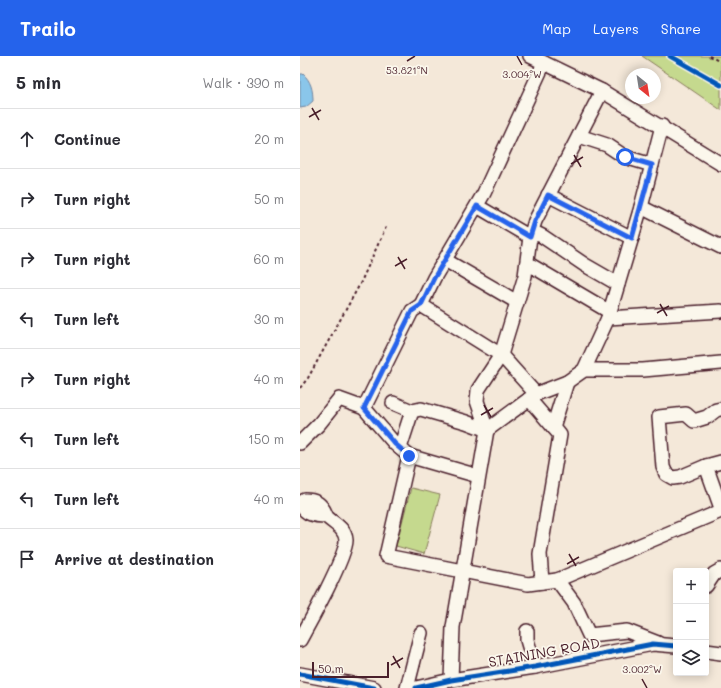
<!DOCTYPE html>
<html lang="en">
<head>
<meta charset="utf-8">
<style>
  body { margin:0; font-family:Mali,sans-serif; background:#f7f7f7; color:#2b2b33 }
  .controls { position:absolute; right:12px; bottom:12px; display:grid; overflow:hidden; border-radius:4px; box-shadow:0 2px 10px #0003 }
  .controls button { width:36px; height:36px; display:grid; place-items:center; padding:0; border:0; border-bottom:1px solid #e1e1e2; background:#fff; color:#2b2b33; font:20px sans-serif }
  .compass { position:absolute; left:325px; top:12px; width:36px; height:36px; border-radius:50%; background:#fff; box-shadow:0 2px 10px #0003; rotate:150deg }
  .scale { position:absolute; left:12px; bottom:10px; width:77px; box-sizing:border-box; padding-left:4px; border:2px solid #4a1f2b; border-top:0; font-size:11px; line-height:14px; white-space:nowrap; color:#4a1f2b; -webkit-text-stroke:3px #fbf7ec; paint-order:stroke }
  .stop { position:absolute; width:12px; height:12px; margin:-9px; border:3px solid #2563eb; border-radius:50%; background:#fff }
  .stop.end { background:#2563eb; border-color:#fff; box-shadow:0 1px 4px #0008 }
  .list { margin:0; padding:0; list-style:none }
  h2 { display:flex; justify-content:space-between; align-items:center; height:52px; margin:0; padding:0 16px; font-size:17px }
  h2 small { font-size:13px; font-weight:400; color:#7c7c81 }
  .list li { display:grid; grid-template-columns:26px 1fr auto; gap:12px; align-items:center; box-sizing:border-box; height:60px; padding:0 16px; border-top:1px solid #e1e1e2 }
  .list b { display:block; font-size:15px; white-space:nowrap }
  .list em { font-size:13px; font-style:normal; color:#7c7c81 }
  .icon { flex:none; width:22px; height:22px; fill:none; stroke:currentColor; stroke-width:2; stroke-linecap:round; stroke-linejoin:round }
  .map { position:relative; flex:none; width:421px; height:632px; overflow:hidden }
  header { display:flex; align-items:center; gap:24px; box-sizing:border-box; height:56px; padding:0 20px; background:#2563eb; color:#fff }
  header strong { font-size:19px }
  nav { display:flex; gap:22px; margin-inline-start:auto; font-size:14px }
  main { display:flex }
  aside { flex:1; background:#fff }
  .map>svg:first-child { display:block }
  .green { fill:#c5d98e; stroke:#887c5c }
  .water { fill:#8ac6ea; stroke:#70839e }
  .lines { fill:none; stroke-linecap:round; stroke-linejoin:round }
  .minor-casing { stroke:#4a1f2b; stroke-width:16 }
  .path { stroke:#4a1f2b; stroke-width:2; stroke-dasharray:3 3; stroke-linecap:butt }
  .minor { stroke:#fbf7ec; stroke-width:13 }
  .cycleway-casing { stroke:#fbf7ec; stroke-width:8 }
  .cycleway { stroke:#0057b8; stroke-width:5 }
  .route { stroke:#2563eb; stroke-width:5 }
  .ticks { fill:none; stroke:#4a1f2b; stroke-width:1.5 }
  .labels { text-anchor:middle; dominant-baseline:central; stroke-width:3.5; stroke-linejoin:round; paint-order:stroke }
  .street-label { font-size:14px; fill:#4a1f2b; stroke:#fbf7ec }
  .ticks-label { font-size:10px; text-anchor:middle; fill:#4a1f2b; stroke:#fbf7ec; stroke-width:3.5; stroke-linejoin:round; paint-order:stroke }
</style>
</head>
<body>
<header>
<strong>Trailo</strong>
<nav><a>Map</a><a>Layers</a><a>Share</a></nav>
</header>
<main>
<aside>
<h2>5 min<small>Walk · 390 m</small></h2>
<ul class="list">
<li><svg class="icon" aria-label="ahead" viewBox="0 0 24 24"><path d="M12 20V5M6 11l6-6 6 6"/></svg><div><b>Continue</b></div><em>20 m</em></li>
<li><svg class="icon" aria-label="right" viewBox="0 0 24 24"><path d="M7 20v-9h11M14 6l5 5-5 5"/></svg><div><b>Turn right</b></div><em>50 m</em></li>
<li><svg class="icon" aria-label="right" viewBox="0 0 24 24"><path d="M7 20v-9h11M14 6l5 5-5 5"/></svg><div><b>Turn right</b></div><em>60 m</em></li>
<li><svg class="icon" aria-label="left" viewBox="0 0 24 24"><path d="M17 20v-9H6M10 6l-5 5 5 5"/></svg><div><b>Turn left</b></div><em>30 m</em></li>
<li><svg class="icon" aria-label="right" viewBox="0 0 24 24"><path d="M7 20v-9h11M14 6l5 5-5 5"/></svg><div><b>Turn right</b></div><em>40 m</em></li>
<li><svg class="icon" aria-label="left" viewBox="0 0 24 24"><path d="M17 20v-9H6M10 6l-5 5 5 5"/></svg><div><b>Turn left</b></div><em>150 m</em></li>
<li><svg class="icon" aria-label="left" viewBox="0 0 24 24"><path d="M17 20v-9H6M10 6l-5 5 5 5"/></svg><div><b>Turn left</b></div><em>40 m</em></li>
<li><svg class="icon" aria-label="arrive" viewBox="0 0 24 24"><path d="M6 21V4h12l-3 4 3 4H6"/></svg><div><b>Arrive at destination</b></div></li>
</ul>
</aside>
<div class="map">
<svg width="421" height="632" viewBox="0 0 421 632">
  <rect width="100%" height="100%" fill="#f4e8d9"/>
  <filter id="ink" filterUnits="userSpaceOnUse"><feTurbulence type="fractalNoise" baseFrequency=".025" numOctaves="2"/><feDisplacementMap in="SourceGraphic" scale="8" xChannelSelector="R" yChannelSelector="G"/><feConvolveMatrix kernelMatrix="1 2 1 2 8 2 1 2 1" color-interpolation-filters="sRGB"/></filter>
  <g filter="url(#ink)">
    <!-- green -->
    <g class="green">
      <path d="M342 0H421V54Z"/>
      <path d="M111 432 140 439 124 498 96 490Z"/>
    </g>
    <!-- water -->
    <path class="water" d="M0 18H3C11 25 13 34 13 45L6 51 0 52Z"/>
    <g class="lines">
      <defs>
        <g id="minor">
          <path d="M230 0 302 35 421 108"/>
          <path d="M279 80 307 89 325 101 352 109"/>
          <path d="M248 139 332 182"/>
          <path d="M177 150 230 181 238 178 242 180 285 209 318 228"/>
          <path d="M341 151 421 191"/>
          <path d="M145 204 217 246"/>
          <path d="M227 207 310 256"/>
          <path d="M308 262 421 255"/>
          <path d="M284 314 308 262 341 151 362 70"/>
          <path d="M236 338 201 299 121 249 134 222 184 137 244 7"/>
          <path d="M229 343 260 379 240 498 242 526"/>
          <path d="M93 347 112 355 121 353 166 366 187 374"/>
          <path d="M64 352 112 255 121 249"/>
          <path d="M421 353 416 354 407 361 394 365 386 358 359 361 363 411 366 418 373 422 380 421 406 410 421 406"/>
          <path d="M253 371 267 326"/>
          <path d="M187 374 177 345 178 334 201 299 225 220 230 181 235 165 302 35"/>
          <path d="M0 387 19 368 39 343 64 352 95 388 109 400 178 420"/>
          <path d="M100 392 112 355"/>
          <path d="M109 400 86 500 228 528 257 524 421 455"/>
          <path d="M406 410 421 452"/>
          <path d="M257 524 274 547 289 579 327 575 358 587"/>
          <path d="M406 530 414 518 421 514"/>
          <path d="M227 575V584L235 611"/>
          <path d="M0 584C9 568 47 499 46 484 45 472 34 468 27 461 25 458 25 455 23 453 19 446 12 444 5 444L1 447C4 459 16 460 26 460"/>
          <path d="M406 595 421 597"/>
          <path d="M0 618 74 632"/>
          <path d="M151 624 153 571 187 374 236 338 267 326 284 314H343L421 307"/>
          <path d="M107 632 121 577"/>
          <path d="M116 632 151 624 235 611 353 588 376 590"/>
        </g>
      </defs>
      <!-- minor casing -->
      <use href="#minor" class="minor-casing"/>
      <!-- path -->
      <g class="path">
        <path d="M409 0 421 6"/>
        <path d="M0 332 8 322 60 228 86 171"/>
      </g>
      <!-- minor -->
      <use href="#minor" class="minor"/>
      <defs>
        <g id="cycleway">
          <path d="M370 0 421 29"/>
          <path d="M0 618 74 632"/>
          <path d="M116 632 151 624 235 611 353 588 376 590"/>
        </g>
      </defs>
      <!-- cycleway casing -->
      <use href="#cycleway" class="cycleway-casing"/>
      <!-- cycleway -->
      <use href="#cycleway" class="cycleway"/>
    </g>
  </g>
  <g class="lines" filter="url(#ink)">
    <!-- route -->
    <path class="route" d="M109 400 95 388 64 352 112 255 121 249 134 222 177 150 230 181 235 165 248 139 332 182 352 109 325 101"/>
  </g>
  <!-- ticks -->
  <path class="ticks" d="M217 0 222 9M107 5 115 0M12 52 19 64M9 61 21 54M274 99 281 111M271 108 283 101M98 201 105 213M95 210 107 203M360 248 367 260M357 257 369 250M184 349 191 361M181 359 193 352M269 498 276 510M267 508 279 501M93 600 100 612M91 609 103 602M342 623 347 632"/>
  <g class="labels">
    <!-- street labels -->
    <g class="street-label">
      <text transform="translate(244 596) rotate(-10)">STAINING ROAD</text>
    </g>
  </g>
  <g class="ticks-label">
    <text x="107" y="18">53.821°N</text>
    <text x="222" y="22">3.004°W</text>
    <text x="342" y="617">3.002°W</text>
  </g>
</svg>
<div class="controls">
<button>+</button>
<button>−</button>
<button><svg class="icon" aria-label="layers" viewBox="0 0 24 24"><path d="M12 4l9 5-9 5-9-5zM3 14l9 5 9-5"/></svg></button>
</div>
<svg class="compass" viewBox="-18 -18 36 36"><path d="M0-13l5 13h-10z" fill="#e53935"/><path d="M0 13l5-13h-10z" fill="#7c7c81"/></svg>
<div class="scale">50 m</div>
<div class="stop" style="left:325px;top:101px"></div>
<div class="stop end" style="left:109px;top:400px"></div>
</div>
</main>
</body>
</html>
